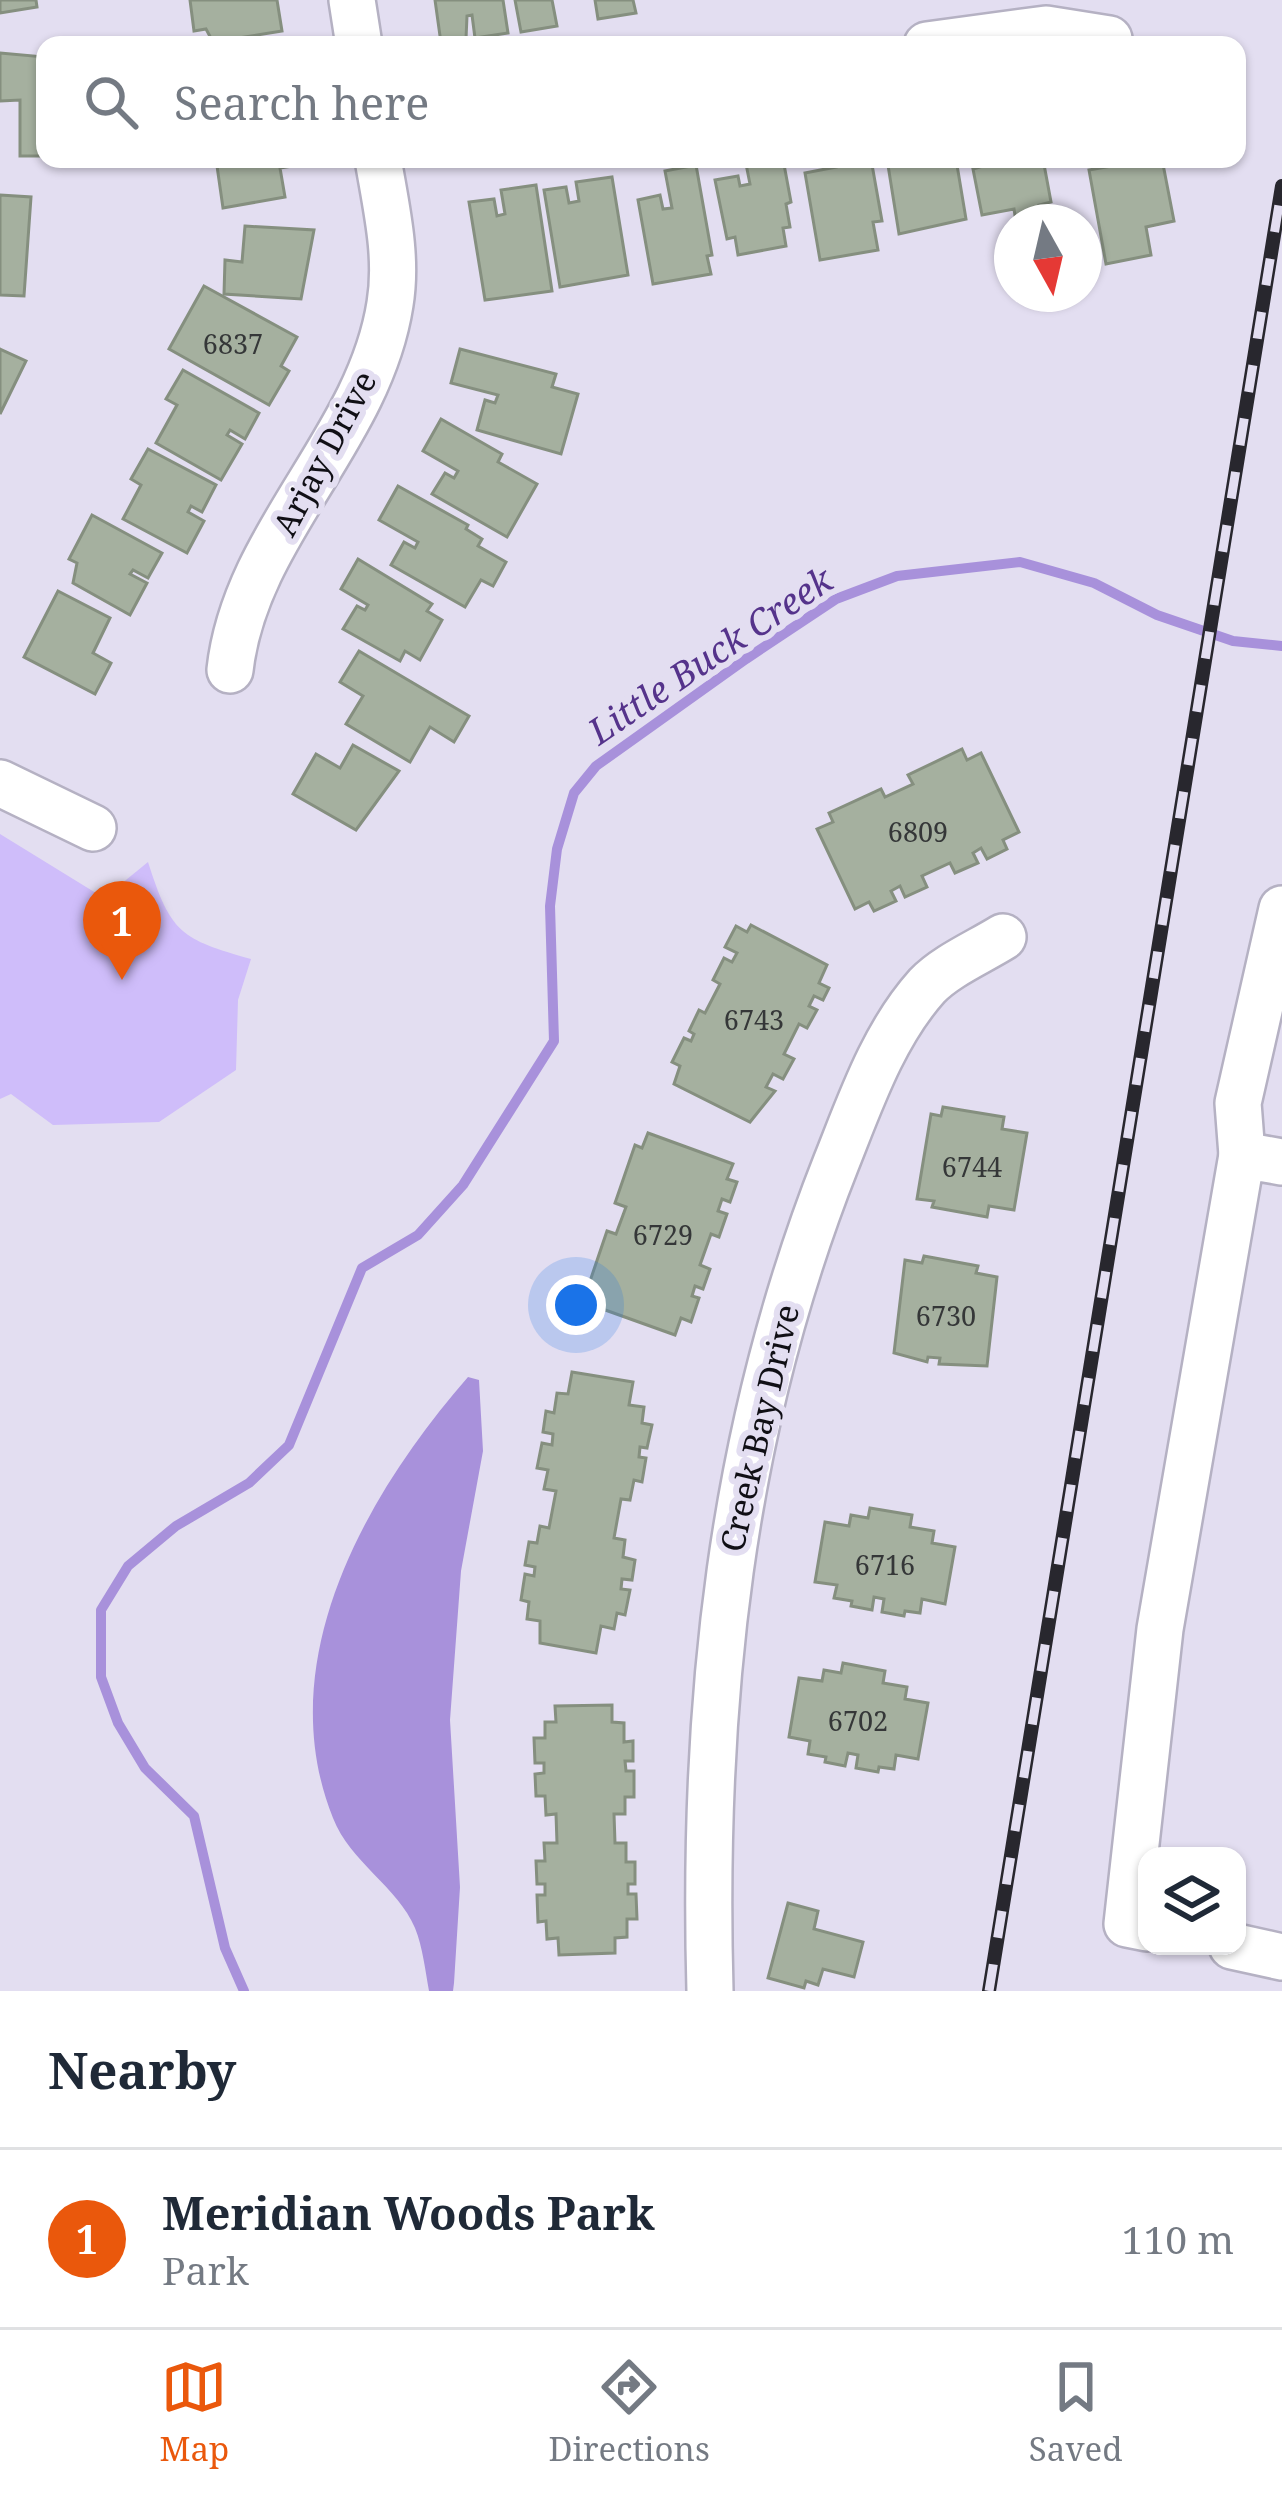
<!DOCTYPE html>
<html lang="en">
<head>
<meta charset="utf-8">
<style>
  body { margin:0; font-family:"Noto Serif",serif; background:#f6f6f7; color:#1f2937 }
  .controls { position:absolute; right:36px; bottom:36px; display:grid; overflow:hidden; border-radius:24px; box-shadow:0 3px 9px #0004 }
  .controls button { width:108px; height:108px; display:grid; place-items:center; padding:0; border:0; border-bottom:3px solid #e0e1e3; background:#fff; color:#1f2937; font:60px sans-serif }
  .compass { position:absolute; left:994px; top:204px; width:108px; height:108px; border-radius:50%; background:#fff; box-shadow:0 3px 9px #0004; rotate:172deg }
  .you { position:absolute; left:576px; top:1305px; width:42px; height:42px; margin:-30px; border:9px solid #fff; border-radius:50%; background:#1a73e8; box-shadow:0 0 0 18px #1a73e833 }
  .badge { display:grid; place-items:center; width:78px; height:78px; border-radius:50%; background:#ea580c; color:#fff; font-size:39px; font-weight:700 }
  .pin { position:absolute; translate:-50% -99px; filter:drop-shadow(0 3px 6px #0008) }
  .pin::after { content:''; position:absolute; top:63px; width:42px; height:36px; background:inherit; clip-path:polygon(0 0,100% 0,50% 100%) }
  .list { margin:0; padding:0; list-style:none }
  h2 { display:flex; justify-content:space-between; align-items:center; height:156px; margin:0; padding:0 48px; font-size:51px }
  h2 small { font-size:39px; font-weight:400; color:#747a83 }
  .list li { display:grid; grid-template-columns:78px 1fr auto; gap:36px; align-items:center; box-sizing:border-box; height:180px; padding:0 48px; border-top:3px solid #e0e1e3 }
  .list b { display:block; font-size:45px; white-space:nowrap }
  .list p { margin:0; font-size:39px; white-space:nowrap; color:#747a83 }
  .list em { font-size:39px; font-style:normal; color:#747a83 }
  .icon { flex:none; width:66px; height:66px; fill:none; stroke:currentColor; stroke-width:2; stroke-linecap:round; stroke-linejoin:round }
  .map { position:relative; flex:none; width:1282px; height:1991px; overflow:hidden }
  .search { position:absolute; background:#fff; box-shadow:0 3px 9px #0004; left:36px; right:36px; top:36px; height:132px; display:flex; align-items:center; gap:30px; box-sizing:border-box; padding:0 42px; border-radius:24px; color:#747a83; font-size:45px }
  .sheet { height:336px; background:#fff }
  nav { display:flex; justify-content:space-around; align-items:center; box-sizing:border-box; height:168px; border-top:3px solid #e0e1e3; background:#fff; font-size:33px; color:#747a83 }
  nav a { display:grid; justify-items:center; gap:6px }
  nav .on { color:#ea580c }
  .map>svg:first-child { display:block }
  .green { fill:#cfbdfa }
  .water { fill:#a891db }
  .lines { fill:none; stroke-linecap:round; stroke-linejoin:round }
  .stream { stroke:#a891db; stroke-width:10 }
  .building { fill:#a5b09f; stroke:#858f7f; stroke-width:3 }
  .minor-casing { stroke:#b5b1c3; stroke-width:50 }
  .minor { stroke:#fff; stroke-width:45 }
  .rail-casing { stroke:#28272e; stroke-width:14 }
  .rail { stroke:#e3def1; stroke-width:9; stroke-dasharray:27; stroke-linecap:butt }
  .labels { text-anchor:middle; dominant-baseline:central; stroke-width:12; stroke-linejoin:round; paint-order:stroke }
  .number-label { font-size:27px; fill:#353738 }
  .street-label { font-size:33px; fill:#100f15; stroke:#e3def1 }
  .water-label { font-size:36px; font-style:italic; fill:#55338b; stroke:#e3def1 }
</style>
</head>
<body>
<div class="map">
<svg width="1282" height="1991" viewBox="0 0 1282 1991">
  <rect width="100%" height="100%" fill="#e3def1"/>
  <!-- green -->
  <path class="green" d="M0 834 104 898 148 862C171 934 181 939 251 959L238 1000 236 1070 159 1122 53 1125 11 1094 0 1099Z"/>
  <!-- water -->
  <path class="water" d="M468 1377 479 1380 483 1451 461 1571 450 1720 460 1887 454 1983 453 1991H429C425 1970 423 1948 415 1928 398 1887 350 1862 333 1818 270 1661 366 1494 468 1377Z"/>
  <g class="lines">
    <!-- stream -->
    <path class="stream" d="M244 1991 225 1948 194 1816 145 1768 118 1723 101 1677V1610L128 1566 176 1526 249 1483 289 1445 362 1268 418 1235 463 1185 554 1041 550 906 557 849 574 793 596 766 746 659 836 599 897 576 1020 562 1094 583 1157 615 1233 641 1282 646"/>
  </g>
  <!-- building -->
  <g class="building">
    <path d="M0 0H36L37 7 0 13Z"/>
    <path d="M190 0H277L282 31 213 42 206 29 194 31Z"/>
    <path d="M435 0H503L508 33 475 38 472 15 467 16 466 39 441 43Z"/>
    <path d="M515 0H552L557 26 521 32Z"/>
    <path d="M595 0H633L636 13 598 19Z"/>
    <path d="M0 53 45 57V156H20V100L0 101Z"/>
    <path d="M216 159H304L305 164 280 168 285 197 223 208Z"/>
    <path d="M745 159H783L791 202 786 204 790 227 783 228 786 246 738 255 735 237 727 239 715 180 738 176 740 186 750 184Z"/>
    <path d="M834 159H871L882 221 873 222 878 250 820 260 805 173 836 167Z"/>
    <path d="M887 159H956L966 219 899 234Z"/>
    <path d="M1006 159H1043L1051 202 1039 205 1042 222H1016L1014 209 982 215 973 169Z"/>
    <path d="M1116 159H1162L1174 221 1146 227 1151 255 1106 264 1089 170 1117 165Z"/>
    <path d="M696 165 712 255 707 256 711 274 653 284 638 200 660 195 663 209 672 208 665 171Z"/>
    <path d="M612 177 628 275 560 287 544 190 566 187 569 203 579 201 576 182Z"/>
    <path d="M536 185 552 291 485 300 469 202 494 199 497 216 505 214 501 190Z"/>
    <path d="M0 195 31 197 24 296 0 295Z"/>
    <path d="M245 226 314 230 301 299 224 294 225 260 242 262Z"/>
    <path d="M204 286 297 337 281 366 289 371 269 405 169 349Z"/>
    <path d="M0 349 26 361 0 414Z"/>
    <path d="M460 349 556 374 552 387 578 394 561 454 477 430 485 400 495 403 498 395 451 383Z"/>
    <path d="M183 370 259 413 245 439 230 430 227 435 242 444 221 480 156 443 177 405 166 399Z"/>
    <path d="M441 419 502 454 498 462 537 484 507 537 432 494 445 473 454 478 458 471 423 451Z"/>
    <path d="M148 449 216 485 202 512 191 506 188 512 204 521 187 553 123 519 141 485 131 479Z"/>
    <path d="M398 486 468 525 466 529 482 539 478 546 506 562 493 586 481 580 465 607 391 565 404 542 415 548 418 542 379 520Z"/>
    <path d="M92 515 162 553 148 578 133 570 130 574 147 583 130 615 73 583 77 563 69 559Z"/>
    <path d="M358 559 432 604 427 611 442 620 420 660 405 651 400 661 343 629 357 606 365 610 368 605 341 589Z"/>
    <path d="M58 591 110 618 93 653 111 663 95 694 24 657Z"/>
    <path d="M359 651 469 716 454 742 430 727 410 762 346 724 363 696 340 682Z"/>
    <path d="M353 745 399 771 356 830 293 794 316 754 340 768Z"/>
    <path d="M962 749 967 760 981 753 1019 832 1003 840 1007 849 987 859 981 848 973 853 978 863 955 873 950 863 922 876 927 887 905 897 900 886 891 891 896 901 874 911 869 902 855 909 817 829 833 822 829 813 881 789 885 797 913 784 908 775Z"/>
    <path d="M751 925 827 965 819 983 829 988 823 1000 814 996 809 1006 817 1010 807 1028 799 1024 784 1054 794 1059 783 1079 773 1074 766 1087 775 1091 750 1122 674 1084 680 1066 672 1062 684 1038 691 1041 694 1034 689 1031 699 1010 705 1013 720 984 713 980 724 958 732 962 737 953 725 947 736 926 747 932Z"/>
    <path d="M943 1107 1004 1117 1002 1129 1027 1133 1014 1210 989 1206 987 1217 932 1207 934 1201 917 1199 931 1114 941 1116Z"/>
    <path d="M648 1133 733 1164 727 1179 737 1182 730 1202 722 1199 718 1211 727 1214 719 1237 711 1234 700 1265 710 1269 703 1289 695 1286 692 1296 699 1298 691 1322 681 1318 675 1335 594 1306 599 1291 588 1287 607 1231 616 1234 626 1207 615 1203 635 1145 642 1148Z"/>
    <path d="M924 1256 978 1266 976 1273 997 1277 987 1366 939 1364 940 1358 928 1357 927 1362 894 1353 905 1260 922 1263Z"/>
    <path d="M572 1372 633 1382 629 1405 644 1407 642 1423 652 1425 647 1448 640 1447 639 1457 646 1458 642 1482 634 1480 630 1500 621 1499 614 1538 625 1540 623 1557 635 1560 632 1580 622 1579 621 1589 630 1590 625 1615 617 1613 614 1629 601 1626 596 1653 540 1643V1621L527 1619 529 1602 521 1600 525 1574 534 1576 535 1567 525 1565 529 1542 537 1543 540 1526 549 1528 556 1491 544 1489 548 1470 537 1468 542 1443 552 1445 553 1434 543 1432 546 1411 554 1413 557 1393 568 1394Z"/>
    <path d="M870 1508 912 1515 910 1527 934 1531 932 1543 955 1547 945 1604 922 1599 920 1613 905 1611 904 1616 882 1612 884 1599 874 1597 872 1610 851 1606 852 1601 834 1598 837 1585 815 1582 825 1522 849 1526 851 1515 868 1518Z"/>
    <path d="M843 1663 885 1671 883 1683 907 1687 905 1699 928 1703 918 1759 896 1755 894 1769 879 1767 878 1772 856 1768 858 1755 848 1753 845 1766 825 1762 826 1757 808 1754 810 1741 789 1737 799 1678 822 1681 824 1670 841 1673Z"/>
    <path d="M612 1705V1722L624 1723V1742L633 1741V1761H625L626 1771H634V1797H625V1814H614L615 1843H626V1862H635V1884H628V1894H636L637 1919H627V1937L615 1938V1953L559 1955 558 1938 547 1939 546 1921 538 1922 537 1895H545V1884H537L536 1861H545L544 1843H557L556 1814 546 1815 545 1796H536L535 1774 544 1773V1763H535L534 1738H545V1722H556L555 1706Z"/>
    <path d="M788 1903 818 1911 814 1929 863 1942 854 1977 823 1969 818 1985 806 1981 804 1988 768 1978Z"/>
  </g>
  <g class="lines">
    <defs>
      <g id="minor">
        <path d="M352 0 359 45"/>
        <path d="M927 45 1046 29 1109 39"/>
        <path d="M230 670C245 534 369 439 390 304 398 256 386 207 378 159"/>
        <path d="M0 783 93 828"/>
        <path d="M1242 1155 1238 1103 1282 909"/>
        <path d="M1147 1928 1127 1924 1160 1629 1242 1155 1282 1162"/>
        <path d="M1232 1946 1282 1957"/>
        <path d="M710 1991C702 1705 730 1431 836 1163 860 1103 883 1035 927 986 946 966 979 952 1003 937"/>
      </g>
    </defs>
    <!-- minor casing -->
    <use href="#minor" class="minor-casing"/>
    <!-- minor -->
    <use href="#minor" class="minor"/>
    <defs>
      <path id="rail" d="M989 1991 1282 186"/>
    </defs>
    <!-- rail casing -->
    <use href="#rail" class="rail-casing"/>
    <!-- rail -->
    <use href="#rail" class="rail"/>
  </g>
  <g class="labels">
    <!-- number labels -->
    <g class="number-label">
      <text x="233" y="343">6837</text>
      <text x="918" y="831">6809</text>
      <text x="754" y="1019">6743</text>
      <text x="972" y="1166">6744</text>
      <text x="663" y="1234">6729</text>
      <text x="946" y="1315">6730</text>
      <text x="885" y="1564">6716</text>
      <text x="858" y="1720">6702</text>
    </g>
    <!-- street labels -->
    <g class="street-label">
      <text transform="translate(324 453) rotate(-62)">Arjay Drive</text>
      <text transform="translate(759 1428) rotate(-77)">Creek Bay Drive</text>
    </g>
    <!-- water labels -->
    <g class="water-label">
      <text transform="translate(710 655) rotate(-34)">Little Buck Creek</text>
    </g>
  </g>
</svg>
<div class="controls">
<button><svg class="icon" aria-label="layers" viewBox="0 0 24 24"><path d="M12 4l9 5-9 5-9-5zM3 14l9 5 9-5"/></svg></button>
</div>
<svg class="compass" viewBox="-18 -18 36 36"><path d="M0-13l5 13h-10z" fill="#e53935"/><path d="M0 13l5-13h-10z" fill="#747a83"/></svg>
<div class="you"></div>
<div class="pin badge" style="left:122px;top:980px">1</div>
<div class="search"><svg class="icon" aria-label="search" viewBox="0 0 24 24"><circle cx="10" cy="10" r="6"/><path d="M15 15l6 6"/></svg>Search here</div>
</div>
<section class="sheet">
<h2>Nearby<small></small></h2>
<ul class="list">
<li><span class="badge">1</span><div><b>Meridian Woods Park</b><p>Park</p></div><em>110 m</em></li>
</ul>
</section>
<nav>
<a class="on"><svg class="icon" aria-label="map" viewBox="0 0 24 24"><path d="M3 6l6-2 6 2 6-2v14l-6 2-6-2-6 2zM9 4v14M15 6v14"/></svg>Map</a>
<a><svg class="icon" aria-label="directions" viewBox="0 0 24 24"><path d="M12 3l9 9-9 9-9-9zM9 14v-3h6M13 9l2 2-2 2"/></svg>Directions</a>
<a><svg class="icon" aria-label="saved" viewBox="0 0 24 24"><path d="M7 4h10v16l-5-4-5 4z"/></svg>Saved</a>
</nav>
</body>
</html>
